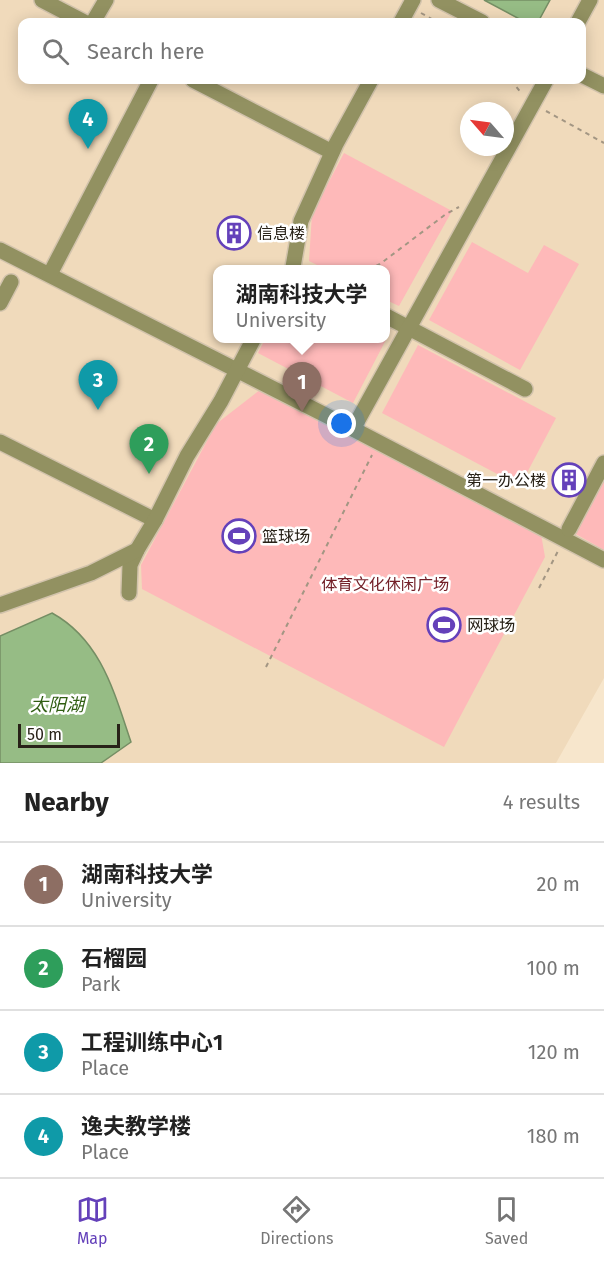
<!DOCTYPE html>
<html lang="en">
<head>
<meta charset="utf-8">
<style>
  body { margin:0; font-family:"Fira Sans","Noto Sans SC",sans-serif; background:#f2f2f2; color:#222 }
  .compass { position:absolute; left:460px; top:102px; width:54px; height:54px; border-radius:50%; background:#fff; box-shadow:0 3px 15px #0003; rotate:298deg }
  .scale { position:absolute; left:18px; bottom:15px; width:102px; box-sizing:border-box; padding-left:6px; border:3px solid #282218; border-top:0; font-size:16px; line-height:21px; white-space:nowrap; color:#282218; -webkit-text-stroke:4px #fff; paint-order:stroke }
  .you { position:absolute; left:342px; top:424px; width:21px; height:21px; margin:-15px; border:4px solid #fff; border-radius:50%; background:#1a73e8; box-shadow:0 0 0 9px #1a73e833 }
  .badge { display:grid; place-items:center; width:39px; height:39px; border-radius:50%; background:#6441ba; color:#fff; font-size:20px; font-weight:700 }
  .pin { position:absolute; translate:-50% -50px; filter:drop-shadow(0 2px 3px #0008) }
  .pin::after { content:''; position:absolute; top:32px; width:21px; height:18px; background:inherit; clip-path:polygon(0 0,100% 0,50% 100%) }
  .popup { position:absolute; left:213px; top:265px; width:177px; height:78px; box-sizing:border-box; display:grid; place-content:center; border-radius:12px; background:#fff; filter:drop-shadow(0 2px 4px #0005); font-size:20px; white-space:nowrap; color:#767676 }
  .popup b { font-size:22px; color:#222 }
  .popup::after { content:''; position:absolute; left:50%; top:100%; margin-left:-12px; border:12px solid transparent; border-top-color:#fff }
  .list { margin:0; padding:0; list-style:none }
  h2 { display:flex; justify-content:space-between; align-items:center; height:78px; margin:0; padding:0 24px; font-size:26px }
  h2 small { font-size:20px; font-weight:400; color:#767676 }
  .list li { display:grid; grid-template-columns:39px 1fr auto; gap:18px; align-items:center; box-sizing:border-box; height:84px; padding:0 24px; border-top:2px solid #e0e0e0 }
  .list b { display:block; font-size:22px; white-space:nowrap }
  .list p { margin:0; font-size:20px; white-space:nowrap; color:#767676 }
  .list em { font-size:20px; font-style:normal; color:#767676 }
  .icon { flex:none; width:33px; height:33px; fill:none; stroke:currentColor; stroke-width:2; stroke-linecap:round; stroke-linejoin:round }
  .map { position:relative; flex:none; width:604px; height:763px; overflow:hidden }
  .search { position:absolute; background:#fff; box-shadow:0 3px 15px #0003; left:18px; right:18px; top:18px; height:66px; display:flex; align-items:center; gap:15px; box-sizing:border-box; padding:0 21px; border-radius:12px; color:#767676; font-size:22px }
  .sheet { height:414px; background:#fff }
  nav { display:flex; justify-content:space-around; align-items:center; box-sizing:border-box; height:84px; border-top:2px solid #e0e0e0; background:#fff; font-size:16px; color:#767676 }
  nav a { display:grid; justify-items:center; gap:3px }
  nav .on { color:#6441ba }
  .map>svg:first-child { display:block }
  .built { fill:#f0dabb; fill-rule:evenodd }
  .green { fill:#feb9b9 }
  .water { fill:#96bc85; stroke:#758e64; stroke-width:1.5 }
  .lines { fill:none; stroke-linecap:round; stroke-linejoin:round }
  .minor-casing { stroke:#d2c3ac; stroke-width:18 }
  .path { stroke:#a39683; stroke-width:2; stroke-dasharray:4.5 4.5; stroke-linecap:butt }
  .minor { stroke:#929161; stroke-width:15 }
  .labels { text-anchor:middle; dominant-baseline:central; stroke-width:5; stroke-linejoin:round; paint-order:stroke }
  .poi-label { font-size:16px; fill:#282218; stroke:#fff; text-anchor:start }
  .park-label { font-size:16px; fill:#732028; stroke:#fff }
  .water-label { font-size:18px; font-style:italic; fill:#305e12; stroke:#fff }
</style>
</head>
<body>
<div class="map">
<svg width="604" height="763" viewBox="0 0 604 763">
  <rect width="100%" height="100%" fill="#f7e6cc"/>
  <!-- built -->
  <path class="built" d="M0 0H604V678L556 763H0ZM22 22H582V80H22ZM469 111H505V147H469ZM218 270H386V338H218Z"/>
  <!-- green -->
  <g class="green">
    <path d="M344 153 452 211 399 306 386 300V270L325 269 309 261 312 214Z"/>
    <path d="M472 242 528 273 544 245 579 264 520 370 429 320Z"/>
    <path d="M386 330 390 332 353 403 258 353 265 339 386 338Z"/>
    <path d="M418 345 556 418 520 486 382 413Z"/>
    <path d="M261 389 541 534 545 557 444 747 142 589 141 565 216 424Z"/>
    <path d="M604 477V550L574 533Z"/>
  </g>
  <!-- water -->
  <g class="water">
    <path d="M484 0H550L538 22H525Z"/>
    <path d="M52 613C101 640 114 692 131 742L101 763H0V636Z"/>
  </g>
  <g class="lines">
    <defs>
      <g id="minor">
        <path d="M42 0 84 22"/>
        <path d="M439 0 482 22"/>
        <path d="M93 22 106 0"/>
        <path d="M401 22 413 0"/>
        <path d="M578 22 590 0"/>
        <path d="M582 75 604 86"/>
        <path d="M193 80 332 152"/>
        <path d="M0 250 353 429 604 560"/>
        <path d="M293 267 301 221 336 144 371 80"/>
        <path d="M50 274 151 80"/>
        <path d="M0 303 11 282"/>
        <path d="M386 316 525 389"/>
        <path d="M353 429 546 80"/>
        <path d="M0 442 155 520"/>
        <path d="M569 529 604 463"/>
        <path d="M129 593 130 565 137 550"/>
        <path d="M0 605 91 573 137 550 155 520 187 456 221 401 254 338"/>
      </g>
    </defs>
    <!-- minor casing -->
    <use href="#minor" class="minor-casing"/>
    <!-- path -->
    <g class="path">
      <path d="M421 13 437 22"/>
      <path d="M511 80 522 94"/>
      <path d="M546 111 604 143"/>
      <path d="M368 270 380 264 446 214 459 207"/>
      <path d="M539 588 558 551"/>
      <path d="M266 667 372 455"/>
    </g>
    <!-- minor -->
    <use href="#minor" class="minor"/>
  </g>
  <!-- icons -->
  <defs>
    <symbol id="building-ring" viewBox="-11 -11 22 22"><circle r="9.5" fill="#fff" stroke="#6441ba" stroke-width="1.5"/><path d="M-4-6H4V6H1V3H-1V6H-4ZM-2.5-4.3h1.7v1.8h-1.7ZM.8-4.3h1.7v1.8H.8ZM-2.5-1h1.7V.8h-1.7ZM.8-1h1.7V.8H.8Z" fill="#6441ba"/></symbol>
    <symbol id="stadium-ring" viewBox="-11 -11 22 22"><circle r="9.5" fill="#fff" stroke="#6441ba" stroke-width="1.5"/><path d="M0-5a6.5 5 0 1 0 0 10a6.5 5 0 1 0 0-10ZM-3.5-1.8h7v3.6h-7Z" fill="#6441ba"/></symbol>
  </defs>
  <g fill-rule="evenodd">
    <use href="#building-ring" x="215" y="214" width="38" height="38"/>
    <use href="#building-ring" x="550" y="461" width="38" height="38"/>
    <use href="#stadium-ring" x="220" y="517" width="38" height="38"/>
    <use href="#stadium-ring" x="425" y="606" width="38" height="38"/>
  </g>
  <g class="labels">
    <!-- poi labels -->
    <g class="poi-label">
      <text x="257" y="233">信息楼</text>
      <text x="546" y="480" text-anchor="end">第一办公楼</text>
      <text x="262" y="536">篮球场</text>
      <text x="467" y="625">网球场</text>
    </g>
    <!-- park labels -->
    <g class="park-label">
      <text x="385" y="584">体育文化休闲广场</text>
    </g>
    <!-- water labels -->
    <g class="water-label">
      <text x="57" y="705">太阳湖</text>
    </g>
  </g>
</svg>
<svg class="compass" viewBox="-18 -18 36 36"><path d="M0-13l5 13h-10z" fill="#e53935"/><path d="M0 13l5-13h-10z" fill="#767676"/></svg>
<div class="scale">50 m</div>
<div class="you"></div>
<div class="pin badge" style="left:302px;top:412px;background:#8d6e63">1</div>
<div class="popup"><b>湖南科技大学</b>University</div>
<div class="pin badge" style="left:149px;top:474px;background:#2e9e5b">2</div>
<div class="pin badge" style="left:98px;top:410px;background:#0f9aa8">3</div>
<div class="pin badge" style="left:88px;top:149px;background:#0f9aa8">4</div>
<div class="search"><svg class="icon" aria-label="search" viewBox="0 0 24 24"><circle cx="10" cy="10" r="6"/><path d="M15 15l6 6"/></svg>Search here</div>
</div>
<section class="sheet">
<h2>Nearby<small>4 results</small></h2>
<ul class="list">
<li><span class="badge" style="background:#8d6e63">1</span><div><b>湖南科技大学</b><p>University</p></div><em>20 m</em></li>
<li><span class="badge" style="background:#2e9e5b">2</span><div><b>石榴园</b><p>Park</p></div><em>100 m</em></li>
<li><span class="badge" style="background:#0f9aa8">3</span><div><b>工程训练中心1</b><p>Place</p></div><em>120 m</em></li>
<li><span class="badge" style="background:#0f9aa8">4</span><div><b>逸夫教学楼</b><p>Place</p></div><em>180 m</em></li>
</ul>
</section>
<nav>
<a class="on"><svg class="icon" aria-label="map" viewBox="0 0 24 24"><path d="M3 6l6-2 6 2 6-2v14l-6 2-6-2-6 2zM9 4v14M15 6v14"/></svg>Map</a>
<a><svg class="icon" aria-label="directions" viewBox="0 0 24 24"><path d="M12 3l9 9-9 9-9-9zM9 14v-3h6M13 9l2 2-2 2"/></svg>Directions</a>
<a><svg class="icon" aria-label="saved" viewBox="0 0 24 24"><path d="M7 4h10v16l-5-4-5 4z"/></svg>Saved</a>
</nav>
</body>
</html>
